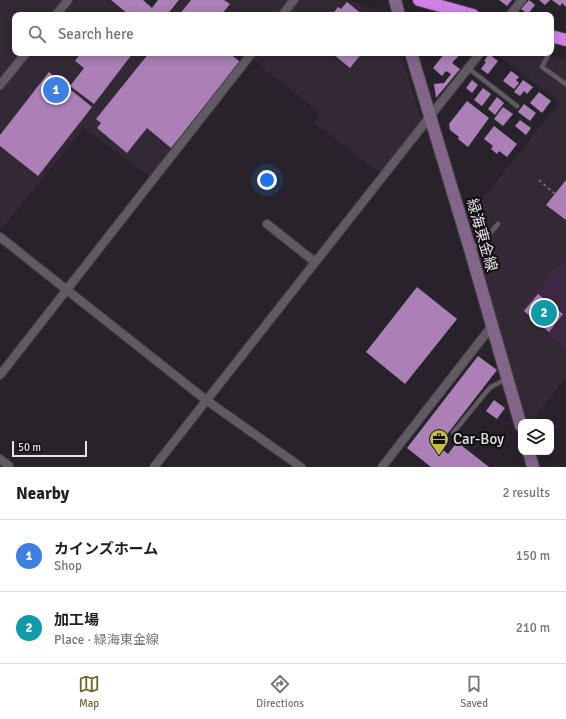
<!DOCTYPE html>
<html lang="en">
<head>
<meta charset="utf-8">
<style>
  body { margin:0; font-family:Signika,"Noto Sans JP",sans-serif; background:#f2f2f2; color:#202124 }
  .controls { position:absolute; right:12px; bottom:12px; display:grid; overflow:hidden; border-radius:8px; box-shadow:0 2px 10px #0003 }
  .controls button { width:36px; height:36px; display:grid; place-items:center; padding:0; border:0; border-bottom:1px solid #e0e0e0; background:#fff; color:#202124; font:20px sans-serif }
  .scale { position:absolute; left:12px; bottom:10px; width:75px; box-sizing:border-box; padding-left:4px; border:2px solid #e6e2e7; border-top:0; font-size:11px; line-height:14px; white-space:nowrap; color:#e6e2e7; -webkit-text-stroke:3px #100d10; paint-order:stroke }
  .you { position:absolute; left:267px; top:180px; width:14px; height:14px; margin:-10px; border:3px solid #fff; border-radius:50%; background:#1a73e8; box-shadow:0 0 0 6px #1a73e833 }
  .badge { display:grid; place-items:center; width:26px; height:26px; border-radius:50%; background:#686831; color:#fff; font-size:13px; font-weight:700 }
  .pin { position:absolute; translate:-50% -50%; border:2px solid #fff; box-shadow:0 1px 4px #0006 }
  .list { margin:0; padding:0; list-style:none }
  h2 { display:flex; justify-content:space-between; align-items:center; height:52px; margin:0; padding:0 16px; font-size:17px }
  h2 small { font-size:13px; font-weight:400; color:#757577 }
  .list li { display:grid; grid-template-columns:26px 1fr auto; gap:12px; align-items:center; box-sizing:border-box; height:72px; padding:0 16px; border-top:1px solid #e0e0e0 }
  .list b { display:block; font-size:15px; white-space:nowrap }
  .list p { margin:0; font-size:13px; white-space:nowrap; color:#757577 }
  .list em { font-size:13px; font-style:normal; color:#757577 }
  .icon { flex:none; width:22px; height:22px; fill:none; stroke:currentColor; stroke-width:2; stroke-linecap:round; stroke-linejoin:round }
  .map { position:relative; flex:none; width:566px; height:467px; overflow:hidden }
  .search { position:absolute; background:#fff; box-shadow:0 2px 10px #0003; left:12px; right:12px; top:12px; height:44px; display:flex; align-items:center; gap:10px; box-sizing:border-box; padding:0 14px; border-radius:8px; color:#757577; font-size:15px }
  .sheet { height:196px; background:#fff }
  nav { display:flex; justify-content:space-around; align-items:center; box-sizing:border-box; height:56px; border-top:1px solid #e0e0e0; background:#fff; font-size:11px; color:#757577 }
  nav a { display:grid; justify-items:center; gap:2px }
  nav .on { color:#686831 }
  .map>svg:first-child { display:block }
  .built { fill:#332935 }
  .green { fill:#3d2743 }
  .building { fill:#aa80b6 }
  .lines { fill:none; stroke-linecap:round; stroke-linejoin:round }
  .lane-casing { stroke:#443f46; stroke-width:5.5 }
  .street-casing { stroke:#443f46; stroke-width:10 }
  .secondary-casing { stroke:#443f46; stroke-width:14 }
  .highway-casing { stroke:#443f46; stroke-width:14 }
  .path { stroke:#6d686e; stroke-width:2; stroke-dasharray:3 3; stroke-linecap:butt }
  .lane { stroke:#605a62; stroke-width:4 }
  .street { stroke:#605a62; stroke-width:8 }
  .secondary { stroke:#816689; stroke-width:12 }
  .highway { stroke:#cf81e4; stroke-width:12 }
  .labels { text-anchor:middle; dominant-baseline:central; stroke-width:4; stroke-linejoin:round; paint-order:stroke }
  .street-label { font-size:15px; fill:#e6e2e7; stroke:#100d10 }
  .poi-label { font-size:15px; fill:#e6e2e7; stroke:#100d10; text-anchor:start }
</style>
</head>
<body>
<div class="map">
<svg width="566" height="467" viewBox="0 0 566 467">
  <rect width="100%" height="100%" fill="#28232a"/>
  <!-- built -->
  <g class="built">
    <path d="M0 0H109L127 15H15V53H401L422 123 380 173 314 123 320 113 246 54 150 177 84 128 2 228 0 227Z"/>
    <path d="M181 0H347L383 11 386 15H169Z"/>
    <path d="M495 53H540L566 60V377L531 422H527L468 217 560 102Z"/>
  </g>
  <!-- green -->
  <path class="green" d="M566 263V349L520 311 554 269Z"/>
  <!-- building -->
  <g class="building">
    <path d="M111 0H143L152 8 158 0H179L167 15H129Z"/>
    <path d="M191 0H224L230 4 221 15H179Z"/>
    <path d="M499 0H512L507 6Z"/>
    <path d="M529 0 535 5 528 14 521 9Z"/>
    <path d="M539 0H550L545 5Z"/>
    <path d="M552 0H566V7L562 3 560 6Z"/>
    <path d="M347 2 363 15H332L338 7 341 9Z"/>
    <path d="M81 53H133L94 104 70 86 84 68 75 61Z"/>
    <path d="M149 53H229L240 62 171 148 147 128 127 153 97 128 101 123 96 119Z"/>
    <path d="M332 53H362L350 68Z"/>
    <path d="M445 53H461L452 63 460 69 436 98 434 84 444 83 451 74 446 71 442 76 433 68Z"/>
    <path d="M489 54 498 61 488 74 481 69 486 62 484 61Z"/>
    <path d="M511 71 519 77 516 80 519 83 514 89 503 81Z"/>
    <path d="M49 72 92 107 38 176 0 146V135Z"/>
    <path d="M472 80 478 85 472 93 466 88Z"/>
    <path d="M523 80 533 87 527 94 524 91 520 96 514 92Z"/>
    <path d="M483 88 491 94 482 106 474 100Z"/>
    <path d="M539 92 551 101 542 113 530 103Z"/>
    <path d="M497 97 504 103 495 115 488 109Z"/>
    <path d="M467 101 489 118 468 147 458 139 459 137 450 130 449 124Z"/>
    <path d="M524 104 536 113 530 121 518 112Z"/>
    <path d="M503 107 513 114 503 126 494 119Z"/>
    <path d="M520 120 531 128 526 135 515 126Z"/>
    <path d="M494 126 517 144 507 157 499 151 497 154 491 149 493 146 484 139Z"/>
    <path d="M566 180V220L546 205Z"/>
    <path d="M417 287 457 319 405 384 366 352Z"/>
    <path d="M538 294 563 314 549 332 524 311Z"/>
    <path d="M478 356 497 370 438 446 448 454 457 442 489 467H431L407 448Z"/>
    <path d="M494 400 505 408 497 419 486 411Z"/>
  </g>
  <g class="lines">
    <defs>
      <g id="lane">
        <path d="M551 49 556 39"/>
        <path d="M549 53 542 67 566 84"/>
        <path d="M468 68 517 106"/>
        <path d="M471 249C482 243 490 234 498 224"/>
        <path d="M453 433 487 391 491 387 506 379"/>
      </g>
      <g id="street">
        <path d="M56 15 68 0"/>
        <path d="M282 15 294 0"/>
        <path d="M510 15 522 0"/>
        <path d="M0 85 26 53"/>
        <path d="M267 224 315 262"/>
        <path d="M0 237 206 400 301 467"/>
        <path d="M0 375 252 53"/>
        <path d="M0 459 9 466 8 467"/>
        <path d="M154 467 480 53"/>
        <path d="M382 467 491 327"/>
      </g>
      <g id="secondary">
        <path d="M395 0 399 15"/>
        <path d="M411 53 470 249 521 426"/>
        <path d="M529 452 533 467"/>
      </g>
      <g id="highway">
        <path d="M419 0 473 15"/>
        <path d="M551 36 566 40"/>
      </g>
    </defs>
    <!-- lane casing -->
    <use href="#lane" class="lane-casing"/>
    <!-- street casing -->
    <use href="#street" class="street-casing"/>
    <!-- secondary casing -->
    <use href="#secondary" class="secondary-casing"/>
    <!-- highway casing -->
    <use href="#highway" class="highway-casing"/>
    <!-- path -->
    <path class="path" d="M539 180 555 194"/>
    <!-- lane -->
    <use href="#lane" class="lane"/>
    <!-- street -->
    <use href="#street" class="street"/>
    <!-- secondary -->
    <use href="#secondary" class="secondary"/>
    <!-- highway -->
    <use href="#highway" class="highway"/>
  </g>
  <!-- icons -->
  <defs>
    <symbol id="office-pin" viewBox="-11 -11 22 30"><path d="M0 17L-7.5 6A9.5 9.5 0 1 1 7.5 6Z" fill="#c0be41" stroke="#100d10"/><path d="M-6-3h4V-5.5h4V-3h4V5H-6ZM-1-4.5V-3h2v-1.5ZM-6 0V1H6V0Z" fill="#111"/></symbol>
  </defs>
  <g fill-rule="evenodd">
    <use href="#office-pin" x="428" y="428" width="22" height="30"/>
  </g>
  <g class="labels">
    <!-- street labels -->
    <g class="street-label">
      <text transform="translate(482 235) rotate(74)">緑海東金線</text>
    </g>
    <!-- poi labels -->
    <g class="poi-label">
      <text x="453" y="439">Car-Boy</text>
    </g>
  </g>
</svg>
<div class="controls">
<button><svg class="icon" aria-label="layers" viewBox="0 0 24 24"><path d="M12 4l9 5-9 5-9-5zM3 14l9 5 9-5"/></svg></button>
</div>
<div class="scale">50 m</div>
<div class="you"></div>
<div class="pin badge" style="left:56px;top:90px;background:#3f7fe0">1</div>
<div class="pin badge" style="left:544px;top:313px;background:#0f9aa8">2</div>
<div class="search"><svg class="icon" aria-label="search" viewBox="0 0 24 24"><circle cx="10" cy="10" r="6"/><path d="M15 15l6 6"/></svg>Search here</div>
</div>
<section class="sheet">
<h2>Nearby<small>2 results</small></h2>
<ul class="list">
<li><span class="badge" style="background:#3f7fe0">1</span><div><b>カインズホーム</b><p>Shop</p></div><em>150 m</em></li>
<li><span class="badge" style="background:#0f9aa8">2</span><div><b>加工場</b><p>Place · 緑海東金線</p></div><em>210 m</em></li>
</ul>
</section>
<nav>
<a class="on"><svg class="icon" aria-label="map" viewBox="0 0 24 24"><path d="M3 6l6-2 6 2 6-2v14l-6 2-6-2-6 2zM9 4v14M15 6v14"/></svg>Map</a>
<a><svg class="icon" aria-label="directions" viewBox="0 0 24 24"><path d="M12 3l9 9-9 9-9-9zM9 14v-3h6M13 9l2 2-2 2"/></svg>Directions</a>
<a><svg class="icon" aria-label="saved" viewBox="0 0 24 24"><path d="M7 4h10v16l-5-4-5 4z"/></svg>Saved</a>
</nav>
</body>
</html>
